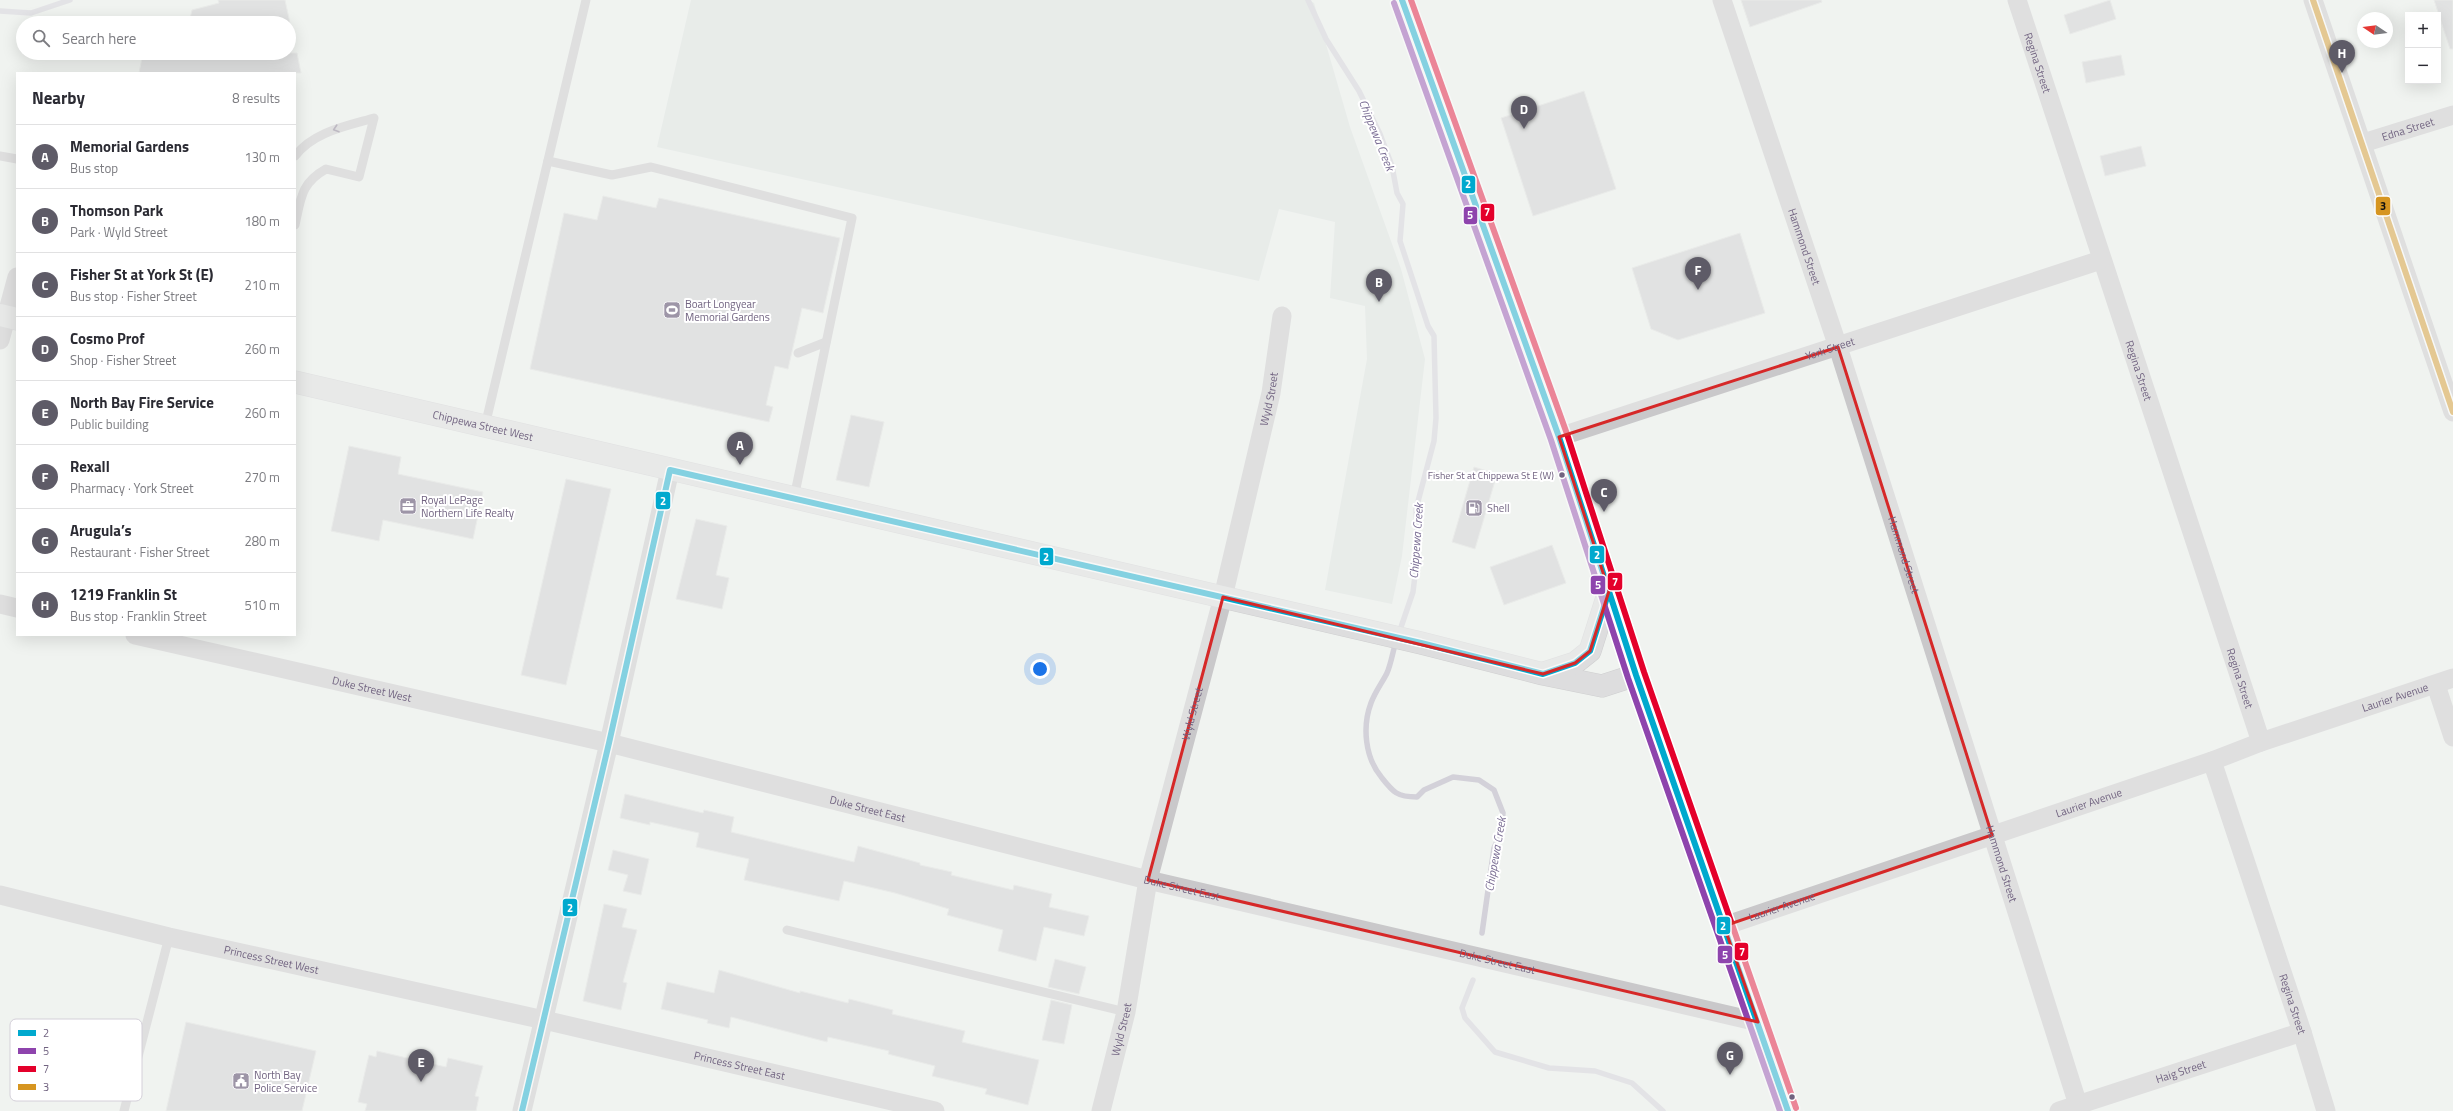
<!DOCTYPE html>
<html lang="en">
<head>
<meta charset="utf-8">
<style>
  body { margin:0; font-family:"Titillium Web",sans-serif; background:#f2f2f3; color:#2b2b33 }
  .controls { position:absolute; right:12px; top:12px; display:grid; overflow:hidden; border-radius:0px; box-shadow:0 4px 16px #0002 }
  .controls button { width:36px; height:36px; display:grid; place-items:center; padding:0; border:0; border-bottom:1px solid #e1e1e2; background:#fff; color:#2b2b33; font:20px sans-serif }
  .compass { position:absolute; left:2357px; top:12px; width:36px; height:36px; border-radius:50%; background:#fff; box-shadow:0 4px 16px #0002; rotate:283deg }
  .you { position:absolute; left:1040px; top:669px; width:14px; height:14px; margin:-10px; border:3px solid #fff; border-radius:50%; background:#1a73e8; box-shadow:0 0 0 6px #1a73e833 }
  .badge { display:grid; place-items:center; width:26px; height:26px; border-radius:50%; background:#5e5b67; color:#fff; font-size:13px; font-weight:700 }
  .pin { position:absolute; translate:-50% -33px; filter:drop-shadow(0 1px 2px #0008) }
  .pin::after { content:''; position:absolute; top:21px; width:14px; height:12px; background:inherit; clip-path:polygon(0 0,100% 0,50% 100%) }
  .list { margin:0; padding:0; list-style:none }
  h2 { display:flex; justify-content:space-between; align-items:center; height:52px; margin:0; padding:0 16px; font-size:17px }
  h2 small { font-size:13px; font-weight:400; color:#7c7c81 }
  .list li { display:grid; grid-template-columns:26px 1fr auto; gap:12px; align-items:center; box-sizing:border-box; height:64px; padding:0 16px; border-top:1px solid #e1e1e2 }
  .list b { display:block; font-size:15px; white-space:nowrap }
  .list p { margin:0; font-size:13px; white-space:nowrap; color:#7c7c81 }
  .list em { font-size:13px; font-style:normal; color:#7c7c81 }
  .icon { flex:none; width:22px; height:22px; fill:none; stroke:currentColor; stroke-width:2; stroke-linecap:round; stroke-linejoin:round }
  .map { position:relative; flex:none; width:2453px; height:1111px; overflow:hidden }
  .search { position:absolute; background:#fff; box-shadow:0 4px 16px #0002; left:16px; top:16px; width:280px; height:44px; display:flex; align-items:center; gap:10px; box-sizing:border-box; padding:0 14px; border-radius:22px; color:#7c7c81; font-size:15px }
  .panel { position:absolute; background:#fff; box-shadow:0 4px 16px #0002; left:16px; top:72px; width:280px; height:564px; border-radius:0px }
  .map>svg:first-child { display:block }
  .green { fill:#dde4e1 }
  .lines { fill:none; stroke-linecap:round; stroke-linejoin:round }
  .stream { stroke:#d3d1d9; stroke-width:5.5 }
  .building { fill:#cfcfd0; stroke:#e0e2e0 }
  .secondary-casing { stroke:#cfcfd0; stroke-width:23 }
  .lane { stroke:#c9c8ca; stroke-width:9 }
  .street { stroke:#c9c8ca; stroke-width:19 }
  .secondary { stroke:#ddddde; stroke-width:22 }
  .bus-1-casing { stroke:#fff; stroke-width:9 }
  .bus-2-casing { stroke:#fff; stroke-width:9 }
  .bus-3-casing { stroke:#fff; stroke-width:9 }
  .bus-4-casing { stroke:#fff; stroke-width:9 }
  .bus-1 { stroke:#00a9ce; stroke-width:6 }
  .bus-2 { stroke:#8e44ad; stroke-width:6 }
  .bus-3 { stroke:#e4002b; stroke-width:6 }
  .bus-4 { stroke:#d69520; stroke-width:6 }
  .oneway { stroke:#7e728b }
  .marked { fill:none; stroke:#d62828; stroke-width:3; stroke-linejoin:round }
  .bus-dot { fill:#716380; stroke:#fff; stroke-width:1.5 }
  .labels { text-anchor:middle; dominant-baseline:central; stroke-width:4; stroke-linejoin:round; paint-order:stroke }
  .bus-label { font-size:10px; fill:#716380; stroke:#fff; text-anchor:end }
  .street-label { font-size:11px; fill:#716380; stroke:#fff }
  .poi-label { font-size:11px; fill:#716380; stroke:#fff; text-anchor:start }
  .water-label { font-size:12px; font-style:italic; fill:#796c93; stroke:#fff }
  .key { fill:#fff; stroke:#d4d0d9; stroke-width:1 }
  .key-label { font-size:11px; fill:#716380 }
  .line-badge { stroke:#fff; stroke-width:1.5 }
  .badge-label { font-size:11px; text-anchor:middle; font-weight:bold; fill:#fff }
  .pale-badge-label { font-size:11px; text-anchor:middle; font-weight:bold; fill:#111 }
</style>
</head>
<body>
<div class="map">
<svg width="2453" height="1111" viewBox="0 0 2453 1111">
  <rect width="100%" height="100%" fill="#f0f3f0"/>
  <!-- green -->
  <path class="green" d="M691 0H1309L1314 3 1350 127 1401 269 1425 359 1402 556 1392 604 1325 590 1367 359 1365 306 1330 298 1335 222 1279 209 1259 281 657 147Z"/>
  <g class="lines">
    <!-- stream -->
    <g class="stream">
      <path d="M1308 0 1326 39 1359 91 1380 134 1392 166 1397 193 1403 204 1400 241 1428 326 1434 336 1436 418 1434 441 1416 509 1418 550 1413 592 1399 633"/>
      <path d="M0 11 31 13 70 0"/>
      <path d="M1396 641C1393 651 1391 664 1387 673 1382 683 1375 692 1371 703 1362 727 1365 758 1382 778 1393 792 1397 797 1417 797L1424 790 1453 777 1479 780 1494 790 1503 813 1501 832 1494 848 1482 933"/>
      <path d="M1473 980 1462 1008 1465 1018 1495 1052 1549 1068 1595 1071 1632 1083 1663 1111"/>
    </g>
  </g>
  <!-- building -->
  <g class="building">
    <path d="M218 0H285L290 23H189L192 10 219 3Z"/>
    <path d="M1741 0H1821L1822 2 1750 27Z"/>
    <path d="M2110 0 2116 19 2070 34 2064 15Z"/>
    <path d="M2434 0H2453V49H2450Z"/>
    <path d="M143 53H297L301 73H139Z"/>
    <path d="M2121 55 2125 75 2086 83 2082 62Z"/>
    <path d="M1584 91 1616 189 1533 216 1501 118Z"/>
    <path d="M2141 146 2146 166 2105 176 2100 156Z"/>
    <path d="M603 196 656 208 659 198 840 238 823 313 802 308 788 369 775 366 766 405 773 407 769 422 530 369 564 213 597 220Z"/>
    <path d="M1740 233 1765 313 1678 340 1651 329 1632 268Z"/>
    <path d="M851 415 884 422 869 487 836 480Z"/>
    <path d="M349 446 401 457 398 474 483 492 473 539 383 520 379 541 331 531Z"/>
    <path d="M1474 467 1497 474 1475 549 1452 542Z"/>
    <path d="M566 479 611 489 566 685 521 675Z"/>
    <path d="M696 519 727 526 716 575 729 578 722 609 676 599Z"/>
    <path d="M1552 545 1566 583 1504 605 1490 567Z"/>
    <path d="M625 794 703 813 704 810 734 817 731 832 854 862 858 846 920 863V865L952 872 951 875 1013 890 1014 885 1052 894 1049 907 1089 916 1084 936 1044 927 1036 961 998 951 1003 930 947 915 949 909 895 893 844 881 839 901 744 880 749 859 696 847 699 833 650 822V825L620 818Z"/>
    <path d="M613 850 649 859 641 895 623 891 628 875 608 870Z"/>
    <path d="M604 904 627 909 622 927 637 930 623 982 627 983 621 1010 583 1001Z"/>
    <path d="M1055 959 1086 967 1079 994 1048 987Z"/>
    <path d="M719 970 800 993V991L848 1003 849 999 893 1010 892 1014 965 1031 962 1042 1039 1060 1028 1105 985 1094 987 1089 932 1076 935 1066 888 1054 889 1051 828 1037 827 1042 731 1017 729 1028 707 1023 708 1020 661 1009 667 982 714 993Z"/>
    <path d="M1051 1000 1072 1005 1064 1044 1042 1040Z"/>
    <path d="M186 1022 316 1051 302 1111H166Z"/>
    <path d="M377 1051 446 1067 448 1058 483 1066 475 1096 479 1097 476 1111H365L367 1104 358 1102 369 1055 376 1057Z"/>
  </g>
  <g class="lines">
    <defs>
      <g id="secondary">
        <path d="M1402 0 1559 437 1636 675 1788 1111"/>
        <path d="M0 315 17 319"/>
        <path id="s11" d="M295 382 1421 643 1543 674 1602 686 1636 675"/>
        <path d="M1544 673 1575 663 1590 651 1609 591"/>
      </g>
    </defs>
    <!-- secondary casing -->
    <use href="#secondary" class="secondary-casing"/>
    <!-- lane -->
    <g class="lane">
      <path d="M0 156 17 159"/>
      <path d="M295 156C313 132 346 126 374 118L359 177 326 169C301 183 301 198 295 225"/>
      <path d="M548 161 612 175 651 167 852 218 794 498"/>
      <path d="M798 353 826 342"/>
      <path d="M485 426 586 0"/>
      <path d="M787 930 1126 1012"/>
      <path d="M124 1111 169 937"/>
    </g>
    <!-- street -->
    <g class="street">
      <path id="s1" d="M1722 0 1838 347 2080 1111"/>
      <path id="s2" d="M2017 0 2261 742"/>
      <path d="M2313 0 2453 412"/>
      <path id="s3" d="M2363 143 2453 115"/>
      <path d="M0 340 17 277"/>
      <path id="s4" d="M1559 437 2101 260"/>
      <path d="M0 604 17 608"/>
      <path id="s5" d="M135 635 609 743 1148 880 1758 1022"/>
      <path d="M2436 685 2453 737"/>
      <path id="s6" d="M2212 761 2302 1032 2326 1111"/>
      <path id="s7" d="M0 895 169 937 544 1020 935 1111"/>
      <path id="s8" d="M1724 926 2212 761 2261 742 2453 678"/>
      <path d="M522 1111 609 743 670 470"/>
      <path id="s9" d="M1101 1111 1126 1012 1148 880 1223 597 1271 393 1282 316"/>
      <path id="s10" d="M2059 1111 2302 1032"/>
    </g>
    <!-- secondary -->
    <use href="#secondary" class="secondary"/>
    <defs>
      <g id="bus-1">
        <path d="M1402 0 1559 437 1636 675 1788 1111"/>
        <path d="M522 1111 609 743 670 470 1421 643 1543 674 1575 663 1590 651 1609 591"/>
      </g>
      <path id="bus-2" d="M1394 3 1551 440 1628 678 1780 1111"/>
      <path id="bus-3" d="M1411 0 1567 434 1644 672 1796 1108"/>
      <path id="bus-4" d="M2313 0 2453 412"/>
    </defs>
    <!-- bus-1 casing -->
    <use href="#bus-1" class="bus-1-casing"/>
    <!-- bus-2 casing -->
    <use href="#bus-2" class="bus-2-casing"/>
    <!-- bus-3 casing -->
    <use href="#bus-3" class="bus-3-casing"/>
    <!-- bus-4 casing -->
    <use href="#bus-4" class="bus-4-casing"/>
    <!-- bus-1 -->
    <use href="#bus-1" class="bus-1"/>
    <!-- bus-2 -->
    <use href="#bus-2" class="bus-2"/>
    <!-- bus-3 -->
    <use href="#bus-3" class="bus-3"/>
    <!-- bus-4 -->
    <use href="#bus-4" class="bus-4"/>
  </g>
  <!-- one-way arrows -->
  <defs><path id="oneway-chevron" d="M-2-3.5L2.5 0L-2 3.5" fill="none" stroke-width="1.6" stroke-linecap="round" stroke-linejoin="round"/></defs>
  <use class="oneway" href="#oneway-chevron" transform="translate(336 129) rotate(162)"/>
  <!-- marked area -->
  <path d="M0 0H2453V1111H0ZM1838 347 1992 835 1724 926 1758 1022 1148 880 1223 597 1543 674 1575 663 1590 651 1609 591 1559 437Z" fill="#f0f3f0" fill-opacity=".55" fill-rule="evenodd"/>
  <path class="marked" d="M1838 347 1992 835 1724 926 1758 1022 1148 880 1223 597 1543 674 1575 663 1590 651 1609 591 1559 437Z"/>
  <!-- icons -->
  <defs>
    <symbol id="stadium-square" viewBox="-11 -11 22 22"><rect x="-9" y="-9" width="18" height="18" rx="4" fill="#9d95a7" stroke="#fff"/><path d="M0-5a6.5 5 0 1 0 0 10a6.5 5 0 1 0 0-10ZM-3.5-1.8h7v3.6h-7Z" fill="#fff"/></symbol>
    <symbol id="office-square" viewBox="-11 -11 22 22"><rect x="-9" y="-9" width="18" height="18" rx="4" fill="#9d95a7" stroke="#fff"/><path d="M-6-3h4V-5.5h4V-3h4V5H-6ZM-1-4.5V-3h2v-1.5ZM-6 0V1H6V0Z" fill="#fff"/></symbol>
    <symbol id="fuel-square" viewBox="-11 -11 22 22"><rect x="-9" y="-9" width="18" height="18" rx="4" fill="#9d95a7" stroke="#fff"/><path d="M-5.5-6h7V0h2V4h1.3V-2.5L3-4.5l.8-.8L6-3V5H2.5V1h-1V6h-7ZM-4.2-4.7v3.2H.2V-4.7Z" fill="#fff"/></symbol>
    <symbol id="civic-square" viewBox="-11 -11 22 22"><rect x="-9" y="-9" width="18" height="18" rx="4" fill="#9d95a7" stroke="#fff"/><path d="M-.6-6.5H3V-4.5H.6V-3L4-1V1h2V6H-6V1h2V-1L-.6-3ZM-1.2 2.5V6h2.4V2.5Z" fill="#fff"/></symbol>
  </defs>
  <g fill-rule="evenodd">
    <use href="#stadium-square" x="662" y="300" width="20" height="20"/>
    <use href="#office-square" x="398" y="496" width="20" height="20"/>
    <use href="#fuel-square" x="1464" y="498" width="20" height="20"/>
    <use href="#civic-square" x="231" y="1071" width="20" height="20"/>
  </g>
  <!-- markers -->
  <g class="bus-dot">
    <circle cx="1562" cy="475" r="3.5"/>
    <circle cx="1792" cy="1097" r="3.5"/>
  </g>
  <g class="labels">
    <!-- bus labels -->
    <g class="bus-label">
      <text x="1554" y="475">Fisher St at Chippewa St E (W)</text>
    </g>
    <!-- street labels -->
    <g class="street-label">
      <text stroke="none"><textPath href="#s2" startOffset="66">Regina Street</textPath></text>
      <text stroke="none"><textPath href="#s3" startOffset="47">Edna Street</textPath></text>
      <text stroke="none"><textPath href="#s1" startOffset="260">Hammond Street</textPath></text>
      <text stroke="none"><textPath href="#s4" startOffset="285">York Street</textPath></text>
      <text stroke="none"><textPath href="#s2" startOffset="390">Regina Street</textPath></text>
      <text stroke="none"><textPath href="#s9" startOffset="732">Wyld Street</textPath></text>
      <text stroke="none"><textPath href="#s11" startOffset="193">Chippewa Street West</textPath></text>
      <text stroke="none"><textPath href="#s1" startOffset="584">Hammond Street</textPath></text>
      <text stroke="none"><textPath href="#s2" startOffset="714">Regina Street</textPath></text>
      <text stroke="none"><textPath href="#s5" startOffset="243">Duke Street West</textPath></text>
      <text stroke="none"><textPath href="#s8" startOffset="709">Laurier Avenue</textPath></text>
      <text stroke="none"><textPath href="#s9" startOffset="408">Wyld Street</textPath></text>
      <text stroke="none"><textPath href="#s8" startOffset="385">Laurier Avenue</textPath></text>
      <text stroke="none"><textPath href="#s5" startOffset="753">Duke Street East</textPath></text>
      <text stroke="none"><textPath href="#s1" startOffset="908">Hammond Street</textPath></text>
      <text stroke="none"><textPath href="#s5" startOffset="1077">Duke Street East</textPath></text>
      <text stroke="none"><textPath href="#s8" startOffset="61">Laurier Avenue</textPath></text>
      <text stroke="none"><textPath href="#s7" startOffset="279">Princess Street West</textPath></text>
      <text stroke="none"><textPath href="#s5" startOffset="1401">Duke Street East</textPath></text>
      <text stroke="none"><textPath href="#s6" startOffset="256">Regina Street</textPath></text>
      <text stroke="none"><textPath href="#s9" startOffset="84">Wyld Street</textPath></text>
      <text stroke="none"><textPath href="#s7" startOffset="759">Princess Street East</textPath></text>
      <text stroke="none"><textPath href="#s10" startOffset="128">Haig Street</textPath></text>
    </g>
    <!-- poi labels -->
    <g class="poi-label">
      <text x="685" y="304">Boart Longyear<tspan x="685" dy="13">Memorial Gardens</tspan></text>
      <text x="421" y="500">Royal LePage<tspan x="421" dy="13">Northern Life Realty</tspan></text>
      <text x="1487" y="508">Shell</text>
      <text x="254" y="1075">North Bay<tspan x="254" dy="13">Police Service</tspan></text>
    </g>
    <!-- water labels -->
    <g class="water-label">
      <text transform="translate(1377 135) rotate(68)">Chippewa Creek</text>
      <text transform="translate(1416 541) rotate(-86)">Chippewa Creek</text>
      <text transform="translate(1495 854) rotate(-80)">Chippewa Creek</text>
    </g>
  </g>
  <!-- legend -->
  <rect x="10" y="1019" width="132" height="82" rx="6" class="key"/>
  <rect x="18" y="1030" width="18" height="6" fill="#00a9ce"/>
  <rect x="18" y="1048" width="18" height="6" fill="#8e44ad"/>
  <rect x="18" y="1066" width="18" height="6" fill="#e4002b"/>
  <rect x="18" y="1084" width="18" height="6" fill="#d69520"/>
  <g class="key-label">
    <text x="43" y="1037">2</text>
    <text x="43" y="1055">5</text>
    <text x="43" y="1073">7</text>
    <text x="43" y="1091">3</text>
  </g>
  <g class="line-badge">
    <rect x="1461" y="175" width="15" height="19" rx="4" fill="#00a9ce"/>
    <rect x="2375" y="196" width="16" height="20" rx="4" fill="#d69520"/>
    <rect x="1480" y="203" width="15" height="19" rx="4" fill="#e4002b"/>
    <rect x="1463" y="206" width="15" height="19" rx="4" fill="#8e44ad"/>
    <rect x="655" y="491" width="16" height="19" rx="4" fill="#00a9ce"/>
    <rect x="1589" y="545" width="16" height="19" rx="4" fill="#00a9ce"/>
    <rect x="1039" y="547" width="15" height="19" rx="4" fill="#00a9ce"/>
    <rect x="1607" y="572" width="16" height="19" rx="4" fill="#e4002b"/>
    <rect x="1590" y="575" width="16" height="20" rx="4" fill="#8e44ad"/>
    <rect x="562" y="898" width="16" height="19" rx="4" fill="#00a9ce"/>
    <rect x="1716" y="916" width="15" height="19" rx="4" fill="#00a9ce"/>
    <rect x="1734" y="942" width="15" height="19" rx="4" fill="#e4002b"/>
    <rect x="1717" y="945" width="16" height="19" rx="4" fill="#8e44ad"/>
  </g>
  <g class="badge-label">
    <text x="1468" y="188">2</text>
    <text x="1487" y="216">7</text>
    <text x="1470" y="219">5</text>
    <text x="663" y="505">2</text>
    <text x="1597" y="559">2</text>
    <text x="1046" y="561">2</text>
    <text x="1615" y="586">7</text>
    <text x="1598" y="589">5</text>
    <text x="570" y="912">2</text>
    <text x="1723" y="930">2</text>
    <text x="1742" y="956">7</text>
    <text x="1725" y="959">5</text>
  </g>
  <g class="pale-badge-label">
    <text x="2383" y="210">3</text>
  </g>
</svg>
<div class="controls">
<button>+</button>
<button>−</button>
</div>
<svg class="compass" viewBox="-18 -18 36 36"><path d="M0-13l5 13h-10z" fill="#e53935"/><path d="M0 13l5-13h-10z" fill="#7c7c81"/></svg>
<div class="you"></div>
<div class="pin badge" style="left:740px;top:465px">A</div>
<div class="pin badge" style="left:1379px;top:302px">B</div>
<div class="pin badge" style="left:1604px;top:512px">C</div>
<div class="pin badge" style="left:1524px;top:129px">D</div>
<div class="pin badge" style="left:421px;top:1082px">E</div>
<div class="pin badge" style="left:1698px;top:290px">F</div>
<div class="pin badge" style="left:1730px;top:1075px">G</div>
<div class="pin badge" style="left:2342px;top:73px">H</div>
<div class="search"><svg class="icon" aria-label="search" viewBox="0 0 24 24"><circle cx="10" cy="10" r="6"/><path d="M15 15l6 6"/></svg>Search here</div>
<section class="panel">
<h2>Nearby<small>8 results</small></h2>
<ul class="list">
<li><span class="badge">A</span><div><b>Memorial Gardens</b><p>Bus stop</p></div><em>130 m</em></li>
<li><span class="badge">B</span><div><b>Thomson Park</b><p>Park · Wyld Street</p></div><em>180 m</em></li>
<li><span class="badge">C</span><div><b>Fisher St at York St (E)</b><p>Bus stop · Fisher Street</p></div><em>210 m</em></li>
<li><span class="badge">D</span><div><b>Cosmo Prof</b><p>Shop · Fisher Street</p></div><em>260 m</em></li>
<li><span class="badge">E</span><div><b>North Bay Fire Service</b><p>Public building</p></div><em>260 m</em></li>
<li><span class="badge">F</span><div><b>Rexall</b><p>Pharmacy · York Street</p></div><em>270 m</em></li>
<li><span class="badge">G</span><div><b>Arugula’s</b><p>Restaurant · Fisher Street</p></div><em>280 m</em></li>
<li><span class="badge">H</span><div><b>1219 Franklin St</b><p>Bus stop · Franklin Street</p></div><em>510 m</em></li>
</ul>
</section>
</div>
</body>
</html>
